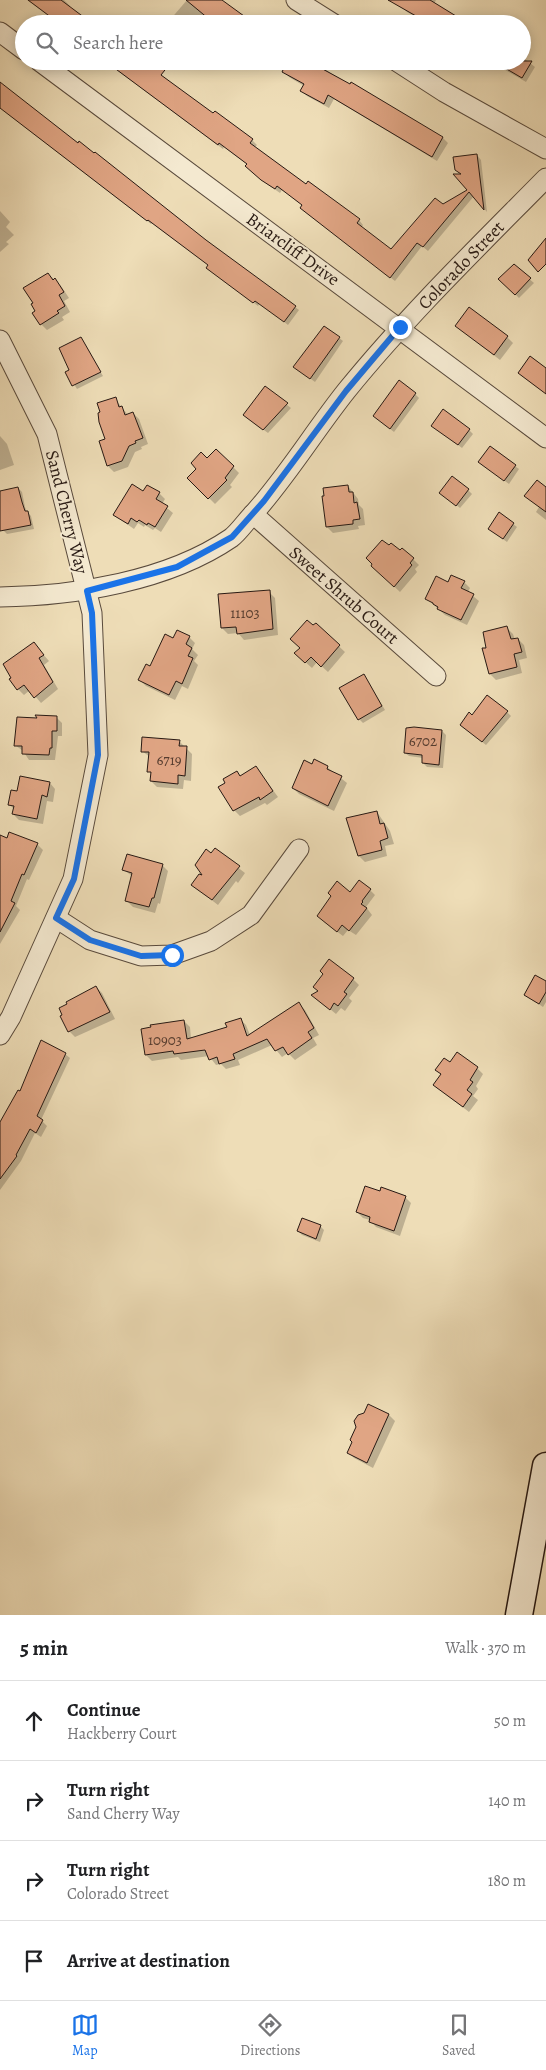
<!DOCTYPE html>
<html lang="en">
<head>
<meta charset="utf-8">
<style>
  body { margin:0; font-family:Alegreya,serif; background:#f2f2f2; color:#202124 }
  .stop { position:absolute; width:15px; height:15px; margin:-11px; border:4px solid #1a73e8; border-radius:50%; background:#fff }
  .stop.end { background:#1a73e8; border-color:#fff; box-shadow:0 1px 5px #0008 }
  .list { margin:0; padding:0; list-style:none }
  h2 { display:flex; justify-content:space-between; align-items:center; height:65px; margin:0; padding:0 20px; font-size:21px }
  h2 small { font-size:16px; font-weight:400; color:#757577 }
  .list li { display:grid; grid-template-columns:32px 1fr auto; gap:15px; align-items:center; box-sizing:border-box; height:80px; padding:0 20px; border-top:1px solid #e0e0e0 }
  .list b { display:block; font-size:19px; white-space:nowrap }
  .list p { margin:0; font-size:16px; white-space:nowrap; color:#757577 }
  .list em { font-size:16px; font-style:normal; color:#757577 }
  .icon { flex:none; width:28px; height:28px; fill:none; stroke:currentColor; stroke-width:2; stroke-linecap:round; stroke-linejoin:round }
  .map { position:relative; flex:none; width:546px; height:1615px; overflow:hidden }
  .search { position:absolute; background:#fff; box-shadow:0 2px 12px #0003; left:15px; right:15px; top:15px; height:55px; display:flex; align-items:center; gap:12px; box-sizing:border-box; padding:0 18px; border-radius:28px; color:#757577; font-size:19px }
  .sheet { height:385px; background:#fff }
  nav { display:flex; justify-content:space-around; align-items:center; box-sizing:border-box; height:70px; border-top:1px solid #e0e0e0; background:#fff; font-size:14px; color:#757577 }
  nav a { display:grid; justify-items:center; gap:2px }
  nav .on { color:#1a73e8 }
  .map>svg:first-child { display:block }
  .shadow { fill:#0003 }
  .building { fill:#e0a584; stroke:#271913 }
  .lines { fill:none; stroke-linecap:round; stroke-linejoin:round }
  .minor-casing { stroke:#594a3c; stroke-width:21 }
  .secondary-casing { stroke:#271913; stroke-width:29 }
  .minor { stroke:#f4e9d0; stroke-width:19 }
  .secondary { stroke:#f4e9d0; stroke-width:26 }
  .route { stroke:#1a73e8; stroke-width:6 }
  .labels { text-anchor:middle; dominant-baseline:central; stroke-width:4; stroke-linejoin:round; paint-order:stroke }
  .number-label { font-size:15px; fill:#553c2f }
  .street-label { font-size:18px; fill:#271913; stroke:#f4e9d0 }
</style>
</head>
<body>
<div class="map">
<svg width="546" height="1615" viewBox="0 0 546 1615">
  <rect width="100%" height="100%" fill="#eeddb7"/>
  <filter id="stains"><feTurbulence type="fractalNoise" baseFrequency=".004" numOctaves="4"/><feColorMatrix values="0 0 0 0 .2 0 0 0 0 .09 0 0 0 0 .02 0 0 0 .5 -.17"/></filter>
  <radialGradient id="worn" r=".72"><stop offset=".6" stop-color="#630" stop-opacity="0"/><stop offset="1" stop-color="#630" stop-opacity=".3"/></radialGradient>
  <!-- shadow -->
  <g class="shadow">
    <path d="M27 0H64L70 6 60 24Z"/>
    <path d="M187 0H220L253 24H172L169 21Z"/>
    <path d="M395 0H436L434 4 467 24H429L407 12Z"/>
    <path d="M522 57 535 67 526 82 490 61H522Z"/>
    <path d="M105 61H141L213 115 215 113 252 140 257 145 255 147 306 185 359 220 363 225 361 228 391 251 443 206 469 191 461 175 456 169 477 155 481 160 487 212 474 196 428 251 422 246 395 281 306 212 303 205 282 190 280 193 267 184 251 171 248 165 224 147 223 149Z"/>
    <path d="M269 61H313L350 86 351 84 443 138 448 143 437 161 334 99 329 108 307 96 301 91 304 86 289 77 284 71Z"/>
    <path d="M0 83 78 144 295 307 299 310 288 325 260 303 258 306 212 272 208 268 210 266 152 223 151 224 0 108Z"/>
    <path d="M0 211 10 222 6 227 14 235 6 242 9 244 0 252Z"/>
    <path d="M514 266 534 283 519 298 500 279Z"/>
    <path d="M48 274 61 286 69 298 64 301 70 312 62 317 64 320 47 330 41 324 37 311Z"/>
    <path d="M456 326 507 337 513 343 500 360Z"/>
    <path d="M339 338 343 341 315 382 295 367Z"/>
    <path d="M81 339 103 376 77 389 67 373 71 371Z"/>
    <path d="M265 388 291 408 268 433 249 419Z"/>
    <path d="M415 394 419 398 394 432 379 420Z"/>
    <path d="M115 399 128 415 133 413 139 419 148 444 141 447 142 449 135 452 128 467 114 472 108 466 100 442 107 440Z"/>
    <path d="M437 429 469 430 473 434 462 448Z"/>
    <path d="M0 436 7 444 14 465 0 470Z"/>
    <path d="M490 448 519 469 509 484 484 466Z"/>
    <path d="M216 450 239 473 230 485 232 487 215 504 189 478Z"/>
    <path d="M348 486 358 499 359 505 363 509 365 525 358 526 359 529 333 533 327 527Z"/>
    <path d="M18 488 22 492 25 507 27 512 31 516 34 529 7 534 3 530 0 515V492Z"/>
    <path d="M546 488V520L536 512 539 507Z"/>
    <path d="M468 490 472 494 460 508 445 496Z"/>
    <path d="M144 493H159L165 499 162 504 173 513 161 532 155 528 153 530 145 525 144 527 138 523 134 529 114 515Z"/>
    <path d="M500 514 517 527 507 542 493 532Z"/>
    <path d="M413 559 419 565 415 569 417 572 400 592 378 571Z"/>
    <path d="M464 582 470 588 468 592 479 601 467 625 445 615 427 599 448 583Z"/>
    <path d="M269 592 275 598 278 635 244 640 238 633 228 634 222 628Z"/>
    <path d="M316 625 345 652 328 672 317 662 312 668 302 659 301 648Z"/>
    <path d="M507 628 513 634 515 640 518 639 524 645 527 658 519 660 522 673 496 680 490 674 484 649H487Z"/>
    <path d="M189 637 195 643 192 649 198 655 194 661 198 665 188 689 182 686 175 700 146 686 140 680 174 640Z"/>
    <path d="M34 644 49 661 44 665 58 689 41 703 30 690 24 695 18 689 13 678Z"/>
    <path d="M364 675 385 710 363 723 359 719Z"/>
    <path d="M507 712 511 716 486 745 465 728 472 717Z"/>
    <path d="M56 717 62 723V736H58L55 760H29L23 751 15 745 40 719Z"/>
    <path d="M442 731 446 735 443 768 427 767 423 763V758L409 756 405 753Z"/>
    <path d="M179 741 192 754 191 781 184 780 183 789 157 787 151 781 152 774 149 771 150 757 142 751Z"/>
    <path d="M313 766 327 767 347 783 334 811 299 794 293 788Z"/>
    <path d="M256 767 278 797 267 805 265 803 240 816 234 810 227 783 237 772 241 777Z"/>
    <path d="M50 783 55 789 53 802 47 801 43 824 19 820 13 814 14 809 9 804 18 793Z"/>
    <path d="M377 812 390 831 394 844 385 846 387 856 365 862 359 856Z"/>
    <path d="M10 833 37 844 43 850 29 880 27 879 16 906 20 910 0 944V839H8Z"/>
    <path d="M215 850 245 873 238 883 236 881 218 905 192 885 205 877Z"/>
    <path d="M162 865 168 871 160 904 158 903 155 913 133 907 127 901 132 876 124 870Z"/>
    <path d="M370 890 375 895 366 907 372 915 356 935 348 930 343 936 324 922 350 893Z"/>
    <path d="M353 979 359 985 349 998 352 1001 345 1011 341 1008 336 1014 313 995Z"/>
    <path d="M546 983V1002L543 1007 525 995Z"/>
    <path d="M96 987 102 993 115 1019 75 1037 69 1031Z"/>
    <path d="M299 1004 305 1010 319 1035 313 1038 317 1045 295 1060 288 1053 282 1057 272 1045 238 1060 240 1065 226 1069 221 1064 216 1065 209 1056 181 1060 178 1057 152 1061 146 1055 184 1021 190 1027 191 1039 228 1028 240 1019 246 1025 250 1035Z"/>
    <path d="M65 1054 70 1058 41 1120 47 1126 41 1137 35 1133 21 1161 0 1190V1131L20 1093Z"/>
    <path d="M477 1068 483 1074 476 1086 478 1089 473 1096 478 1100 469 1112 434 1085 441 1075 437 1070Z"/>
    <path d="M405 1197 411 1203 400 1236 376 1227 370 1220 363 1218 357 1212Z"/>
    <path d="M303 1219 321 1227 324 1230 320 1242 302 1235 298 1231Z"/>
    <path d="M369 1406 389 1415 395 1421 373 1468 354 1458 348 1452Z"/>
  </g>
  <!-- building -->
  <g class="building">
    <path d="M28 0H61L93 24H60Z"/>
    <path d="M186 0H222L255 24H215Z"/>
    <path d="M388 0H430L469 24H430Z"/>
    <path d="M105 61H172L161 75 213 113 215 111 253 139 250 143 306 184 308 181 360 219 357 223 391 249 435 198 443 204 467 190 453 174H461L455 170 453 157 477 154 484 210 469 192 423 247 417 243 390 278 300 208 302 205 277 186 275 189 261 180 245 166 247 164 219 143 218 145Z"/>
    <path d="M270 61H308L350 84 351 82 443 137 432 157 328 95 324 104 300 91 304 84 282 72 283 70Z"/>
    <path d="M493 61H532L522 78Z"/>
    <path d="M0 82 78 143 79 141 94 153 95 152 206 240 296 306 284 322 255 301 253 303 206 268 208 265 148 220 147 221 0 108Z"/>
    <path d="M546 238V264L538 272 528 260Z"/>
    <path d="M514 264 531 278 515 295 498 279Z"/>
    <path d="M48 273 53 280 55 278 64 292 59 295 65 306 57 311 59 313 40 325 32 313 35 311 31 304 33 303 23 288Z"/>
    <path d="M469 307 508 336 494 355 455 326Z"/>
    <path d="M324 326 340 337 310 379 293 367Z"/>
    <path d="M81 337 101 372 72 386 65 372 69 370 59 348Z"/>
    <path d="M530 356 546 368V394L518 373Z"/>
    <path d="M399 380 416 393 390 429 373 416Z"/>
    <path d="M265 386 288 403 263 430 243 415Z"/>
    <path d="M116 397 119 407 122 406 125 415 133 412 143 438 135 441 136 443 129 446 122 461 107 466 99 441 105 439 99 422 98 413 100 412 97 403Z"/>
    <path d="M443 409 470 429 458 445 431 426Z"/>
    <path d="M490 446 516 465 504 481 478 462Z"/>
    <path d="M216 449 234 466 225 478 227 480 208 499 187 478 196 469 191 463 201 452 207 458Z"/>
    <path d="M452 476 469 489 456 506 439 493Z"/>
    <path d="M537 480 546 487V512L524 496Z"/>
    <path d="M132 484 143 491 147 485 160 492 156 499 168 506 155 527 148 523 147 525 139 520 137 522 131 518 128 524 113 515Z"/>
    <path d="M348 485 349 492H353L354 503 357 502 360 519 353 520V524L326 527 322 496H324L323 488Z"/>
    <path d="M18 487 22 502 25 511H28L31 525 0 531V491Z"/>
    <path d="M499 512 514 523 503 539 488 529Z"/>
    <path d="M382 540 389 545 391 543 400 550 402 548 414 558 410 563 412 565 394 587 371 566 372 564 366 558Z"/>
    <path d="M451 575 465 581 461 588 474 594 461 620 437 609 438 607 433 604V603L425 599 436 576 448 582Z"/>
    <path d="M270 590 273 629 237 634 236 627 221 628 218 594Z"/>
    <path d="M307 620 313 625 316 623 340 645 321 667 311 657 305 663 294 653 300 648 290 639Z"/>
    <path d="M507 626 511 639 518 638 522 652 514 654 517 667 489 674 482 648H486L483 632Z"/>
    <path d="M177 630 190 636 186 644 192 648 188 656 193 658 182 684 176 681 169 695 138 680 146 664 150 666 165 634 173 638Z"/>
    <path d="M34 642 44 655 39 658 53 682 34 698 24 685 17 690 9 679 11 678 3 664Z"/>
    <path d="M364 674 382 706 358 720 339 688Z"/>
    <path d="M487 695 508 711 482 742 460 725 469 712 472 715Z"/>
    <path d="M35 715 57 716V731H52V748H50L49 755 22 754V746H14L17 717 37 718Z"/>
    <path d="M414 727 442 730 439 765 422 763V755L404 753 406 728Z"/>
    <path d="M142 737 180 740 179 746H187L185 776 178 775V784L150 781 151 772H147L149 752H141Z"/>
    <path d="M314 759 328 766 327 769 342 776 328 806 292 788 304 760 312 764Z"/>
    <path d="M256 766 273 791 260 800 259 797 233 811 218 787 225 783 223 779 237 771 240 776Z"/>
    <path d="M20 776 50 782 47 797 42 795 37 819 12 814 14 806 8 805 11 790 17 791Z"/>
    <path d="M377 811 380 824 384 823 388 838 380 841 382 850 358 856 346 818Z"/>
    <path d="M9 832 38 843 24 875 22 874 11 901 15 903 0 932V835L7 838Z"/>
    <path d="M215 848 240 866 212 900 191 885 199 874 202 875 195 865 206 849 211 853Z"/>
    <path d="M127 854 163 864 154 898H152L149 907 125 901 132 873 122 870Z"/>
    <path d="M359 880 371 889 362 901 363 902 361 904 367 908 349 931 342 925 337 932 317 916 331 896 328 893 337 881 350 892Z"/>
    <path d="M329 959 354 978 344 992 347 994 338 1006 334 1003 330 1010 311 995 318 991 313 987 323 974 320 971Z"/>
    <path d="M535 975 546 981V992L539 1004 524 995Z"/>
    <path d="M96 986 110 1012 68 1032 60 1016 62 1015 59 1008 67 1004 66 1002Z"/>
    <path d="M299 1002 314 1028 308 1032 312 1038 288 1055 283 1047 275 1051 267 1039 233 1054 235 1059 219 1064 217 1057 209 1060 205 1050 174 1054 173 1051 145 1055 141 1029 151 1027 150 1025 184 1020 187 1039 227 1027 225 1023 241 1018 247 1036Z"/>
    <path d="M41 1040 66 1053 37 1116 43 1120 36 1133 30 1129 16 1155 17 1156 0 1179V1122L18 1090 20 1091Z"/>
    <path d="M457 1052 478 1067 470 1080 473 1082 467 1090 472 1094 463 1107 433 1085 441 1074 435 1070 444 1058 450 1062Z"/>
    <path d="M365 1186 380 1191 381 1187 406 1196 394 1231 369 1222 370 1217 356 1212Z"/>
    <path d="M302 1218 321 1225 316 1239 297 1231Z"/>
    <path d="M368 1404 389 1414 367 1463 347 1453 352 1442 350 1440 356 1427 354 1421 358 1415 364 1413Z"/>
  </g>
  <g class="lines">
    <defs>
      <g id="minor">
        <path d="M296 0 334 24"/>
        <path d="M0 32 24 50"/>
        <path d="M39 61 546 438"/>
        <path d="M396 61 444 92 546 149"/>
        <path d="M0 340 47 434 92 613 98 755 73 879 11 1017 0 1035"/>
        <path d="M253 514 436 676"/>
        <path d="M0 597C75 596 168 581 231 538 239 532 246 521 254 513 288 475 315 430 347 390 408 315 478 247 546 178"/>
        <path d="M56 918 90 940 141 956 172 955 211 941 251 915 299 849"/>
      </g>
      <path id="secondary" d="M519 1615 546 1466"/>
    </defs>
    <!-- minor casing -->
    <use href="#minor" class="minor-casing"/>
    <!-- secondary casing -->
    <use href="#secondary" class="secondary-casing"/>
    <!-- minor -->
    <use href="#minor" class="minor"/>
    <!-- secondary -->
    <use href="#secondary" class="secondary"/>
  </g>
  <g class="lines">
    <!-- route -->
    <path class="route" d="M172 955 141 956 90 940 56 918 74 879 98 755 92 613 87 591 177 567 232 537 264 501 346 391 400 327"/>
  </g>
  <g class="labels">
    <!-- number labels -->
    <g class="number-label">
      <text x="245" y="613">11103</text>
      <text x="423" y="741">6702</text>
      <text x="169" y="760">6719</text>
      <text x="165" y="1040">10903</text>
    </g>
    <!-- street labels -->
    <g class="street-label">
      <text transform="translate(293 249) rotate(36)">Briarcliff Drive</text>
      <text transform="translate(461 265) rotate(-46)">Colorado Street</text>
      <text transform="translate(67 512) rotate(76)">Sand Cherry Way</text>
      <text transform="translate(344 595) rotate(41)">Sweet Shrub Court</text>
    </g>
  </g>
  <rect width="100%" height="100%" filter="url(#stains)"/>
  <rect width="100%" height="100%" fill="url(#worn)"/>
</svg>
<div class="stop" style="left:172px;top:955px"></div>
<div class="stop end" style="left:400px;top:327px"></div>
<div class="search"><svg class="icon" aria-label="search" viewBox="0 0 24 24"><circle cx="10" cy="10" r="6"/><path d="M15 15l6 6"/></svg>Search here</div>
</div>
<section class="sheet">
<h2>5 min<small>Walk · 370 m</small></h2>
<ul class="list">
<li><svg class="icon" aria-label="ahead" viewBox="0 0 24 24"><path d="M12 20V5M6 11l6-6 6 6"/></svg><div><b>Continue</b><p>Hackberry Court</p></div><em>50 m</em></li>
<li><svg class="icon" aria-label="right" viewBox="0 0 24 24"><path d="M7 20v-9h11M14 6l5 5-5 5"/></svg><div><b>Turn right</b><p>Sand Cherry Way</p></div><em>140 m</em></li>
<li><svg class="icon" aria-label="right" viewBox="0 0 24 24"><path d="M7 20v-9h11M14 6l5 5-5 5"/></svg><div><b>Turn right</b><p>Colorado Street</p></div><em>180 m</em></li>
<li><svg class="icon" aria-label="arrive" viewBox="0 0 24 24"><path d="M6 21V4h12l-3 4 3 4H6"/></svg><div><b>Arrive at destination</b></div></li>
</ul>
</section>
<nav>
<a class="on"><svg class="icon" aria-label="map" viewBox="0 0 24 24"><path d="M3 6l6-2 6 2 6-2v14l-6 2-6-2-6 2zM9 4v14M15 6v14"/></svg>Map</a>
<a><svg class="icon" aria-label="directions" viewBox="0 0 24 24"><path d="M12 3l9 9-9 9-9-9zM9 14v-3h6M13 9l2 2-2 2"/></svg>Directions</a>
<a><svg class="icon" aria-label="saved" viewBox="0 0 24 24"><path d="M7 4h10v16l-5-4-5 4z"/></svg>Saved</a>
</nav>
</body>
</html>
